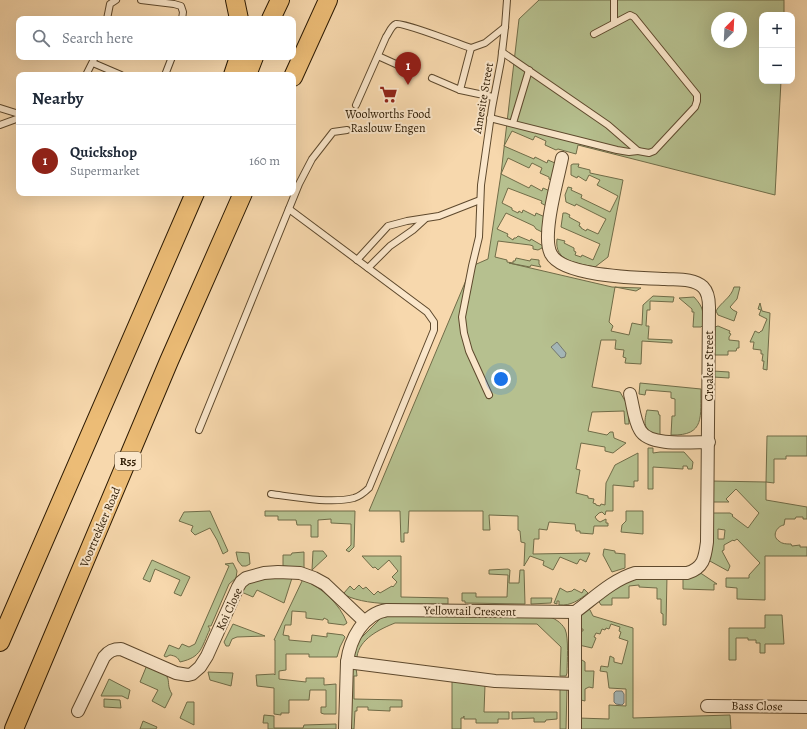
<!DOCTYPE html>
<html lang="en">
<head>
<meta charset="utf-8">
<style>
  body { margin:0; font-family:Alegreya,serif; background:#f2f2f3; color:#1f2937 }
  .controls { position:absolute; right:12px; top:12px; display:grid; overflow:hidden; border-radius:8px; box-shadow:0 4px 16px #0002 }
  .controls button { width:36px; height:36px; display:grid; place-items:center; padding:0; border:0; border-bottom:1px solid #e0e1e3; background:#fff; color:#1f2937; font:20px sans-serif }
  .compass { position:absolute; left:711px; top:12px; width:36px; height:36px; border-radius:50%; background:#fff; box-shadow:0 4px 16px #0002; rotate:24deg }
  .you { position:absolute; left:501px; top:379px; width:14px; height:14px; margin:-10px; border:3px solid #fff; border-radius:50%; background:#1a73e8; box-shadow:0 0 0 6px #1a73e833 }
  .badge { display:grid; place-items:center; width:26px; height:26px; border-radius:50%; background:#8f2418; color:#fff; font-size:13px; font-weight:700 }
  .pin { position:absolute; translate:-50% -33px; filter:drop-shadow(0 1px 2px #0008) }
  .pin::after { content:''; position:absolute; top:21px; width:14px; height:12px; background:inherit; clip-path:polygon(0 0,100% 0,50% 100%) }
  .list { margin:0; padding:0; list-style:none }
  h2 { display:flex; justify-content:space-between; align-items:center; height:52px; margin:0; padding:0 16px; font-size:17px }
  h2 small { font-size:13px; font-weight:400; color:#747a83 }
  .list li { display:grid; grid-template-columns:26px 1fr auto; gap:12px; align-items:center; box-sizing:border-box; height:72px; padding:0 16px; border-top:1px solid #e0e1e3 }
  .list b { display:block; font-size:15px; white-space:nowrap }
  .list p { margin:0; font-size:13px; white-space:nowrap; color:#747a83 }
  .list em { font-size:13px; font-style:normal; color:#747a83 }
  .icon { flex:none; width:22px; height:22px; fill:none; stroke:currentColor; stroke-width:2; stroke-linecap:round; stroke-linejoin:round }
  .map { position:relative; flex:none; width:807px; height:729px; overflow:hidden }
  .search { position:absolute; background:#fff; box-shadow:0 4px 16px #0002; left:16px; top:16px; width:280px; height:44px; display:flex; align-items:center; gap:10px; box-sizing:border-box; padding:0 14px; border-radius:8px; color:#747a83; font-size:15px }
  .panel { position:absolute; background:#fff; box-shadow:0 4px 16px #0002; left:16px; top:72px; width:280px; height:124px; border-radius:8px }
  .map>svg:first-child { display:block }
  .green { fill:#b6c08f; stroke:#706c48; fill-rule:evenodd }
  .water { fill:#a3b6b7; stroke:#73776f }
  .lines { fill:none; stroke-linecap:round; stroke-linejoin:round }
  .service-casing { stroke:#5e492d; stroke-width:8 }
  .minor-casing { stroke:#5e492d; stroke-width:14 }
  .primary-casing { stroke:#2b1902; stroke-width:20 }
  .service { stroke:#fae6ca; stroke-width:6 }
  .minor { stroke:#fae6ca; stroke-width:12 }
  .primary { stroke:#ecbc76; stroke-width:18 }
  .labels { text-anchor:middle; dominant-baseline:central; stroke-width:4; stroke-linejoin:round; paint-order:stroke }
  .shield { fill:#fae6ca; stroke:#69563e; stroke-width:1 }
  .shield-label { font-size:11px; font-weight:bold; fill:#2b1902 }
  .street-label { font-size:12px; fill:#2b1902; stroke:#fae6ca }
  .poi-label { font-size:12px; fill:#2b1902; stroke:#fae6ca }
</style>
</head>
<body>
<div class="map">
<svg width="807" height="729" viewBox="0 0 807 729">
  <rect width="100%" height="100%" fill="#f7d8ad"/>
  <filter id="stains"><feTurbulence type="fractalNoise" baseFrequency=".005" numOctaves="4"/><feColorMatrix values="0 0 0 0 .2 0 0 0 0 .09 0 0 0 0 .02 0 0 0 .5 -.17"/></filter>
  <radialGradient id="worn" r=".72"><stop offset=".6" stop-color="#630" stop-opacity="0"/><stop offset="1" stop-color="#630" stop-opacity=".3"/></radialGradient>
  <!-- green -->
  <g class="green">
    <path d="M539 0H784V15H762V81H781L775 195 578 145 576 154 558 149 556 150 545 145 546 141 535 136 533 140 512 131 504 146 534 159 535 157 547 163 548 160 555 163 557 165 553 181 549 179V177L540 173 542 168 532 163 529 168 508 158 501 174 529 188 531 185 542 191 543 188 550 191 548 207 541 203 542 201 508 188 502 203 512 208V210L518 213 519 211 522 213 523 210 535 216 536 213 545 217 544 233 536 229 534 226 506 213 497 229 508 234 507 236 513 240 514 238H516L518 236 530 241 531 239 543 246 542 248 538 250 533 249V246L530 245 498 241 495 257 507 260V262L513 263V261H515L516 258 530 261 531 259 539 260V264L541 267 531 265 530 267 509 263 612 287 641 288 636 291 615 287 609 322 613 326 611 331 629 335 632 323 642 325 643 305 653 296 674 297 673 302 650 301V310H647L646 326H649L648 339 672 340V343L642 341 641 364 625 363 626 358 623 357 624 350 615 349 616 340H601L592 387 620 392 628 406 629 424H625L624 411 592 412 588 431 607 435 610 432H613L614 438 626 443 613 453 605 451V447L581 443 576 469 580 470 576 493 588 496V498L594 499 593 503 596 504V505L600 506 601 504 605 505 606 483 615 465 638 453V481H634V487L613 485V511H606L605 515 602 512 599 513 595 517 597 520 600 522 606 519V523H608V526H594L593 534 580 533V531H576L575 524 549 522 547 530 539 529V539H534L533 554 590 553 586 562 580 559 577 564 560 557 553 570 543 565 544 561 530 556 524 566 525 543 521 542 520 531 518 530V516L489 515 490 530H483V511H409L408 533H404V542H401L400 511H369L472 266 488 259 501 174 519 19ZM717 18H741V42H717Z"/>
    <path d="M573 164H579L578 167 590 170V173L623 180 608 257 595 267C577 263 554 262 557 239L565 241 564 243 574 248V251L576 252 575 255 581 257 582 255 593 260 600 244 561 227 563 213H566L570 215 569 217 580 223 579 226 581 227V228L586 231 587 229 598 234 606 219 576 204 575 206 566 202 565 195 568 187 572 188 571 190 582 195 581 198 610 212 618 196 597 185 600 180 589 175 586 181 578 176 577 178 571 175V165Z"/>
    <path d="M734 287H740L737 299 730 307 733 310 737 312 734 321 718 315 716 311C721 302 731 298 734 287Z"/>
    <path d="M694 297C704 308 703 311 703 325L701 327H693L694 312H692V309L679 298Z"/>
    <path d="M760 303 762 311 770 313 767 370 763 369 764 361H762L763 354H761V350L753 349 754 342H750L755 331 759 333 761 331H762L767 319 759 315 761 310 758 309Z"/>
    <path d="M718 326 730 331 729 333 731 334 729 337V340L739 341V348H737L736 351H728V355H714L715 327Z"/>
    <path d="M713 371 729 372V378L713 377Z"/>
    <path d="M640 383 701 389C700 416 706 436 671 435L672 416H675V399L671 398V392L646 390 645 395 639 394Z"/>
    <path d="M647 410 658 411 659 415H660V436C644 431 643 425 647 410Z"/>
    <path d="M767 436H807V456H786V459H774V483L766 482V500L807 507V519H803V517H796L795 519H785L784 525C777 526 771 536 779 541 782 544 787 544 791 544L792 546 800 545V547H807V556H765V600L737 599V588L726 587V578H749V575L760 563 737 539 734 541 733 540 724 545V550L722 551 730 566 728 571 708 560 711 513H730L733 515 732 516 748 528 759 513 736 489 726 499 729 502H711V481L766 482ZM718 529 725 530 724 539H718Z"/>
    <path d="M648 448H653V453L660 452H684L693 462 692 469H688L687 466H683V469L653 467V489H648Z"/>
    <path d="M210 511 228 551 223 554 217 540 210 528 195 535 191 531 193 526 179 521 184 512Z"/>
    <path d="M265 511H355L354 547 349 552 346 550 351 545V524L331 523V519L318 520V537H311V525H297L296 520H278V516H265Z"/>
    <path d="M626 511H643V534L621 532 622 525 626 521Z"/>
    <path d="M604 549 615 551V553L625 554V568L612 572 603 555Z"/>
    <path d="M313 551H323L327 556 312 570Z"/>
    <path d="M236 552 249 553 250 564 246 566H242L238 561Z"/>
    <path d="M304 552V568L283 566V555H291L292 553Z"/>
    <path d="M362 556H401V597L448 598V604C419 603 370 608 345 595L344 593 350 586 354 590 359 585 363 589 366 587 374 595 378 591 380 593 392 586 393 587 397 582 392 577 398 571 389 560 378 570 375 567 373 568Z"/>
    <path d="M152 560 190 577 181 596 174 593 180 580 155 569 150 582 143 579Z"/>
    <path d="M233 563 237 571 236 578 229 584 211 626H208L210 629C201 648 202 657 180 662 178 657 175 656 170 655L166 657 164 656 169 645 179 649 182 644 189 647 195 644 229 566 225 564Z"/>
    <path d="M508 569 510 570 509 583H519L520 570H524L525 604 465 603V601H462V593H476V597H507L508 575 489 574V570Z"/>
    <path d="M699 572 717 584H714V590L683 589V576Z"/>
    <path d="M667 576 666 625H663V614L661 613V599H657V588L639 587V585L629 586V598H612V605H601L598 600 625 580Z"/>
    <path d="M261 577 292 578 284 603 257 590 253 597 239 591 246 582Z"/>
    <path d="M303 579C322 588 340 604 347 623L344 625 328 623V620L324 618 323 620 306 618V612L292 611 291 625H285L283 635 289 636V640L311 642 312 635 327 637V633L343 635 345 637 340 647 337 657H309V654H286V670L279 671V679L306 682V678H324V685L336 684V714H324L321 713V707H326V690H310L309 700H289V713H281V715L274 714V688L257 686 256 675 274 674 275 675V640H274Z"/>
    <path d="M560 588 567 592 572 591 574 589 582 593 584 589 588 593C579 600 571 606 559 605V601H557V604L554 603Z"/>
    <path d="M531 598H552L551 603 531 604Z"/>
    <path d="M587 607 590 610 593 616 633 628V718L730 715 731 729H578V718L609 719V705L626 706V689L609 688 607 672 600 671 601 666 608 667 610 656 614 658V662L622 664 628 641 619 638 621 632 619 631 620 627 611 624 609 629 606 628 605 630 602 629 600 634 596 633 594 637 596 638 592 648 579 645 581 631H583V629H579L581 615Z"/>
    <path d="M394 615 547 616C554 618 561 622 565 629 569 638 567 662 567 673L566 676H560L561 647 537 624 395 623C380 629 359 639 357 657L352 656 354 645 381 618Z"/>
    <path d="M765 615H782L784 644H765V653H760V643H756V640H748V638H736V660H729V628H765Z"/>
    <path d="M233 624 265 636 237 637 232 639 229 646H226L224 642Z"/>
    <path d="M582 660 585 662V671H594L593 688 589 687 585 689V701L581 700 579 661Z"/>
    <path d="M147 665C153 668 166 671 168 679 169 684 168 688 172 694L165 708 152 701 158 690 140 682Z"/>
    <path d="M349 667H356L357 676H354V699L402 700V707H390V711L368 710V707H357V711H355L354 729H348Z"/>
    <path d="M208 672 233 673 231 686 210 680Z"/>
    <path d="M109 679 130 690 128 699 122 696H101Z"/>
    <path d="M452 680 485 685 484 712H509V719H498V723H476V719H464V716L463 718H461V729H452Z"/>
    <path d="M560 687 567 688 566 729H560Z"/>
    <path d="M104 699 120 700 121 708 104 707Z"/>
    <path d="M187 702H194V725L180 718Z"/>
    <path d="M512 712H557V719L546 720 545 722H534V718L512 719Z"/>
    <path d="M264 715 274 716V728H303L304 725 336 724V729H268V723H263Z"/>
    <path d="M143 721 157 727 156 729H140Z"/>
  </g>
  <!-- water -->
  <g class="water">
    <path d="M557 342 566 353 565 357 561 358 551 347Z"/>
    <path d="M616 691H622L624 694V703L622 705 616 704 614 702V693Z"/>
  </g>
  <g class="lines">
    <defs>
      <g id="service">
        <path d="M141 0 174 4 181 6 183 12 182 19"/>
        <path d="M614 0V23"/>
        <path d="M107 19 110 4 116 0"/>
        <path d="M502 52 608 125 638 151 649 153 654 151 695 107 697 101V95L634 17 630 15 594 34"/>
        <path d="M378 56 398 65"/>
        <path d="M93 63 121 75"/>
        <path d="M86 75 95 57"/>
        <path d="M165 75 172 57"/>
        <path d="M432 78 460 90 493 97"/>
        <path d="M460 90 471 48"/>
        <path d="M356 105 386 37C389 33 391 26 396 24 403 22 459 44 471 48L485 43 505 27"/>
        <path d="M0 108 19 114"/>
        <path d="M490 118 617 150 629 152 638 151"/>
        <path d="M513 123 529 70"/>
        <path d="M0 125 19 118"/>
        <path d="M357 260 388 226 407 221 439 216 480 200"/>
        <path d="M368 268 390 246 413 230 425 219"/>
        <path d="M489 395 469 351 464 333 462 317 472 266 479 237 481 185 492 108 501 61 505 27 507 0"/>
        <path d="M199 430 299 184 312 159 333 132 347 130"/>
        <path d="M271 494C294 497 331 504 354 498 360 496 365 492 369 488L434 330V322L427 312 289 209"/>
      </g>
      <g id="minor">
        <path d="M562 158C558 179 541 236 551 254 563 277 641 278 665 279 677 280 693 278 703 287 708 292 709 300 709 307L707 542C705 557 704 568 687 573H635C612 580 593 599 575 612"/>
        <path d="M630 394C633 405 634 420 640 430 649 447 692 442 709 442"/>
        <path d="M575 612V729"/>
        <path d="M347 662 495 681 575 684"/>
        <path d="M707 706 807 707"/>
        <path d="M78 711 104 657C109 651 113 649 121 649L176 673 188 675 192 674 200 667 207 656 238 587 241 582 246 578 264 573 278 572 300 573 314 578 325 584 364 621"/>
        <path d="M345 729 347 662C350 639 363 614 387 610L575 612"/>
      </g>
      <g id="primary">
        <path d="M235 0 239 19"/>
        <path d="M271 19 280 0"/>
        <path d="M233 75 239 57"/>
        <path d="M247 75 254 57"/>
        <path d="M293 77 328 0"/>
        <path d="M0 642 195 193"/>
        <path d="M14 729 169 361 243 193"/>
      </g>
    </defs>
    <!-- service casing -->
    <use href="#service" class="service-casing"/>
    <!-- minor casing -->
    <use href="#minor" class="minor-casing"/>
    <!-- primary casing -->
    <use href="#primary" class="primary-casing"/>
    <!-- service -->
    <use href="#service" class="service"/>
    <!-- minor -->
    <use href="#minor" class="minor"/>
    <!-- primary -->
    <use href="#primary" class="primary"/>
  </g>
  <!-- icons -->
  <defs>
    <symbol id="supermarket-bare" viewBox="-9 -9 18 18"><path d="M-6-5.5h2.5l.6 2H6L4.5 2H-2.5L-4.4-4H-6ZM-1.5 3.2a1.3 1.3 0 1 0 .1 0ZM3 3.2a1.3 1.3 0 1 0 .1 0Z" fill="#8f2418" stroke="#fae6ca" stroke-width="2.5" paint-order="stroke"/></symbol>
  </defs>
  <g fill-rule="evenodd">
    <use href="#supermarket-bare" x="376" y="82" width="25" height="25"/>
  </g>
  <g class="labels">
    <!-- shield labels -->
    <rect class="shield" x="115" y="452" width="26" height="18" rx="3"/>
    <g class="shield-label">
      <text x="128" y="461">R55</text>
    </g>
    <!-- street labels -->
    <g class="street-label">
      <text transform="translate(483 98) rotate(-80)">Amesite Street</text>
      <text transform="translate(709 366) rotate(-90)">Croaker Street</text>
      <text transform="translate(100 527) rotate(-67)">Voortrekker Road</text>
      <text transform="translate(229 609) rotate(-65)">Koi Close</text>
      <text transform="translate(470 611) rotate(1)">Yellowtail Crescent</text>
      <text transform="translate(757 706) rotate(1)">Bass Close</text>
    </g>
    <!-- poi labels -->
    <g class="poi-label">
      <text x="388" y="114">Woolworths Food<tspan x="388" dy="14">Raslouw Engen</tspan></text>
    </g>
  </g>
  <rect width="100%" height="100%" filter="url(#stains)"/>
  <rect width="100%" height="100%" fill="url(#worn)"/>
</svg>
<div class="controls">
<button>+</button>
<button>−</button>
</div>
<svg class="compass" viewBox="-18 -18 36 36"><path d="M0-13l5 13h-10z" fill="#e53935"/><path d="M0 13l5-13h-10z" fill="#747a83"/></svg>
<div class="you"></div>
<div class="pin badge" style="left:408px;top:85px">1</div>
<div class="search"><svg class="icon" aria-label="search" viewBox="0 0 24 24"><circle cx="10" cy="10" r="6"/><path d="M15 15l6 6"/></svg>Search here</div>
<section class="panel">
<h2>Nearby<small></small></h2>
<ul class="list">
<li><span class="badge">1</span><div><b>Quickshop</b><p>Supermarket</p></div><em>160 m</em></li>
</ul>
</section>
</div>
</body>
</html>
